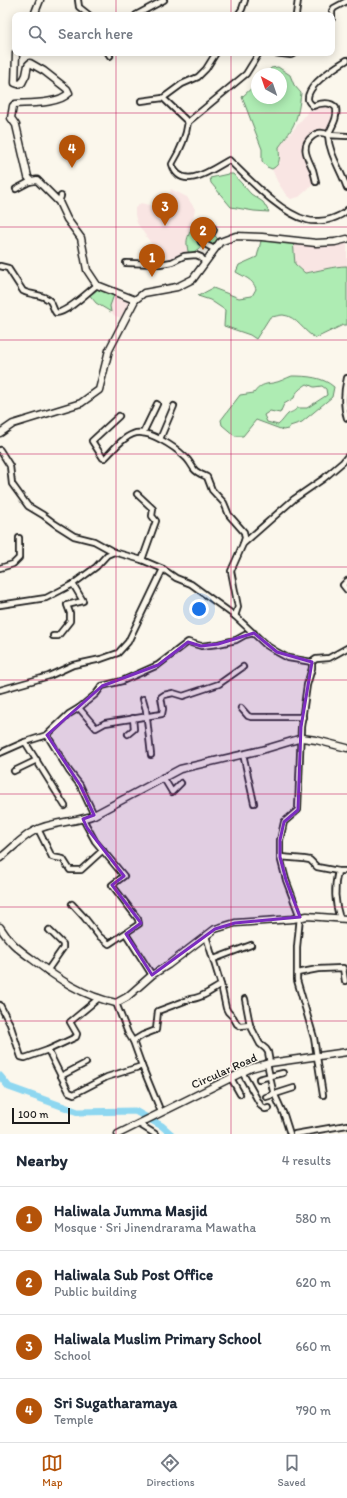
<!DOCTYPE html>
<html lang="en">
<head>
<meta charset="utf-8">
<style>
  body { margin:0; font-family:Itim,sans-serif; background:#f2f2f3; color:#1f2937 }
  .compass { position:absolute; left:251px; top:68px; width:36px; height:36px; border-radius:50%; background:#fff; box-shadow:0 2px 10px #0003; rotate:320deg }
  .scale { position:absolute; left:12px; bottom:10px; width:58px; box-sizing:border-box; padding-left:4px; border:2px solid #1c1c1c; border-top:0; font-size:11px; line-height:14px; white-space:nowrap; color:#1c1c1c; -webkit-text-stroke:3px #fbf7ec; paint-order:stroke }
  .you { position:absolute; left:199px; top:609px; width:14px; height:14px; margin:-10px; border:3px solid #fff; border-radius:50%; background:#1a73e8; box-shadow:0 0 0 6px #1a73e833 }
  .badge { display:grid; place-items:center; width:26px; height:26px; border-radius:50%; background:#b45309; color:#fff; font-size:13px; font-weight:700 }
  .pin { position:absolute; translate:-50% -33px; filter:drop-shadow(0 1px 2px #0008) }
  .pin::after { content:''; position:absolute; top:21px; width:14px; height:12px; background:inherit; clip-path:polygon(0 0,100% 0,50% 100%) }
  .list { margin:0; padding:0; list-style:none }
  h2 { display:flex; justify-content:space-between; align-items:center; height:52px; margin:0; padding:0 16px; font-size:17px }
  h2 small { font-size:13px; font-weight:400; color:#747a83 }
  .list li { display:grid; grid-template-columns:26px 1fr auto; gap:12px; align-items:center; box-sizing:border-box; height:64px; padding:0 16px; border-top:1px solid #e0e1e3 }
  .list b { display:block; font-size:15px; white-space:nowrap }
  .list p { margin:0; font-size:13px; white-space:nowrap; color:#747a83 }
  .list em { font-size:13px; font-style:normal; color:#747a83 }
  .icon { flex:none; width:22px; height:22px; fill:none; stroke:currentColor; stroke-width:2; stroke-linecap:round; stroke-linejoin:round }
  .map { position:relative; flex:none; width:347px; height:1134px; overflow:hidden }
  .search { position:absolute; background:#fff; box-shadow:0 2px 10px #0003; left:12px; right:12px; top:12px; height:44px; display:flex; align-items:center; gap:10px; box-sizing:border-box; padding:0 14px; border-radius:8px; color:#747a83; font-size:15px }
  .sheet { height:308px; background:#fff }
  nav { display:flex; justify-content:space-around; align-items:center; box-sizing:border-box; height:56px; border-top:1px solid #e0e1e3; background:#fff; font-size:11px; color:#747a83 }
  nav a { display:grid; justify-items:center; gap:2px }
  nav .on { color:#b45309 }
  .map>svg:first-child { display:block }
  .built { fill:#f9e5e3 }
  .green { fill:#aeecb3; stroke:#658468; fill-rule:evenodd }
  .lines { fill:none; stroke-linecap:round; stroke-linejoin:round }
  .river { stroke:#8ed7f0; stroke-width:7 }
  .street-casing { stroke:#1c1c1c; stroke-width:8 }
  .secondary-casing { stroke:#1c1c1c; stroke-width:9 }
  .street { stroke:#fbf7ec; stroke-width:4.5 }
  .secondary { stroke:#fbf7ec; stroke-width:6 }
  .marked { fill:#7b2cbf; fill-opacity:0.2; stroke:#7b2cbf; stroke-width:3; stroke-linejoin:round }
  .grid { fill:none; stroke:#c2185b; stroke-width:1; stroke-opacity:0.55 }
  .labels { text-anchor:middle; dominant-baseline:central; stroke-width:3; stroke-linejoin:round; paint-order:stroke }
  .street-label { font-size:12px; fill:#1c1c1c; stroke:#fbf7ec }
</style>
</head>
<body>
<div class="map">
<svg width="347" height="1134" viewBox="0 0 347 1134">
  <rect width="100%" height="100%" fill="#fbf7ec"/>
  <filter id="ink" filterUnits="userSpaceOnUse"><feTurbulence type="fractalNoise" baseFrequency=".025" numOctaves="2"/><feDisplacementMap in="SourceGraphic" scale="8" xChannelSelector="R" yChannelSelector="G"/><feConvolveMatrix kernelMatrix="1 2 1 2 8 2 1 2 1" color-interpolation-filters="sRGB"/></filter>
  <g filter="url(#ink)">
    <!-- built -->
    <g class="built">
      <path d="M322 103 336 108 328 135 324 132 311 138 306 147 316 182 299 197 291 199 286 195 277 181 272 169 276 167 280 162 279 147 313 106Z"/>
      <path d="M171 189 187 197 195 209 191 229 187 237 189 255 172 262 152 245 137 223 135 215V208L141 203 165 209Z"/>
      <path d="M347 239V266H335L328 269 305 273 295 264 293 240 316 243Z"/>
      <path d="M115 292 135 300 125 319 115 316 111 312 110 306Z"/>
    </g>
    <!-- green -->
    <g class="green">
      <path d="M278 67 290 75 294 85 301 93C298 119 295 126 279 147 279 156 282 164 272 169L267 167 262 161V149L242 97 257 83V98H281V74H266L271 68Z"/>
      <path d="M228 174H233L251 194 263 202 269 212 254 211 231 207 211 183 210 178Z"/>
      <path d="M202 218H207L209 228 220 242 216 247 204 245 189 255C184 236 189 239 193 222Z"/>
      <path d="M262 237 293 240 295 264 305 273C319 271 333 266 347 266V325H343L316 338C304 333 297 316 283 315 279 315 274 317 270 317L256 339 250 335 224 326 225 310 210 300 198 296 213 288 239 298 252 296 256 289C253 279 244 277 236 272L239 265 257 257Z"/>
      <path d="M97 285 115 292 110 306 111 312 96 303 88 293Z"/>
      <path d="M292 376C307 376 323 377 334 387L332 397 302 422 290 426 288 429 283 430 256 420 243 436H235L222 425 221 420 240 395 254 393C260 385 264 384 273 383 280 382 286 378 292 376ZM307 384 314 387 322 386 326 389 327 395 307 408H297C294 412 291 412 288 414 284 418 282 422 278 425L267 422 264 415 270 411 280 413 284 404 294 398C296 391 301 388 307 384Z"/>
    </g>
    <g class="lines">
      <!-- river -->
      <path class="river" d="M0 1076 9 1087 78 1112 135 1111 162 1126 171 1134"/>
      <defs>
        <g id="street">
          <path d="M78 0 79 7 89 15"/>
          <path d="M136 15 164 0"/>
          <path d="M238 15 242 9 245 0"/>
          <path d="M296 15 298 0"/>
          <path d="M332 18V11L334 8 347 1"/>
          <path d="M108 53 110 56"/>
          <path d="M274 53 291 55 295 53"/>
          <path d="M163 98 188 122C186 138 180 151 172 164 181 193 213 169 229 160 249 179 280 213 307 220 313 222 325 221 331 219 337 217 343 215 347 210"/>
          <path d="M141 101 163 98 182 84 198 77 206 69 216 53"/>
          <path d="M188 122 246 74 259 53"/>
          <path d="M347 136 328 135C329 154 341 170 347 188"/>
          <path d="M316 182C315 178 314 174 313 170 308 158 299 146 313 136 318 132 323 132 328 135 332 126 338 118 336 108 331 101 320 103 313 106 311 104 308 102 308 99 307 85 337 66 347 60"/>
          <path d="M16 189 31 181"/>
          <path d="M59 202 61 196"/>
          <path d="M213 228 214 230 212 233 201 237 200 240 201 242 214 249"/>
          <path d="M126 263 160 264 172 262 184 256 196 255 201 257 205 263"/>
          <path d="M0 266 8 268 23 291C32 296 42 293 50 301 53 305 53 309 56 313 68 312 88 292 97 285"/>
          <path d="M347 378C344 391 343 406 347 418"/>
          <path d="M119 416 92 441 103 458H105C113 450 122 438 133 434 147 428 175 447 185 457 189 460 191 465 194 469 197 473 203 475 207 477L212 490 224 503 229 515 244 532 245 538 243 544"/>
          <path d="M143 433 157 404"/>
          <path d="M160 439 174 406"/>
          <path d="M0 450 10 466 12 484 28 506 43 515 55 524 74 536 94 541 114 552 142 560 163 569 176 578 191 584 235 616 266 645 277 652 288 658 312 662V668L307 685 301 727 298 810 284 822 280 840V857L286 880 300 917 297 947V980L314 1038 323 1095"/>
          <path d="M137 494 153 509 152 516 156 521 142 560"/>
          <path d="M0 568 13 564 19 558V538"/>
          <path d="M347 581 343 585 347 590"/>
          <path d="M0 605 46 598 73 584 96 567 107 555 114 552"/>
          <path d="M235 616 238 607 231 571 243 544 294 499 323 479 343 462 347 457"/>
          <path d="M53 636H58L70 621V613L67 605 83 601 73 584"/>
          <path d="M312 662 316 659 329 658 347 648"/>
          <path d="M0 690 49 676 73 665 101 659 118 653 128 642 163 569"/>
          <path d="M143 699 146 710 151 755"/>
          <path d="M79 708 96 728 105 723 162 714 163 709 161 697 164 695 173 693 183 696 219 684 243 667"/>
          <path d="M241 708 248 716 251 717H303"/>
          <path d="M128 734 134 729 133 718"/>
          <path d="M47 735 69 771 80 785 94 815"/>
          <path d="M25 742 65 806"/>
          <path d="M0 753 25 742 47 735 69 714 79 708 96 694 102 686 122 681 158 665 188 642 201 646 218 644 236 640 245 635 254 633"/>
          <path d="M243 754 254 803"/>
          <path d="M14 771 37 760"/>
          <path d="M163 777 172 792 181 783"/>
          <path d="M38 829 52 857 63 859 70 870H81L103 850"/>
          <path d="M280 857 304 859 310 860 317 867 338 871H347"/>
          <path d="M338 871C334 886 335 904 340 919"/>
          <path d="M72 904 84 917 99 936 109 944 139 924 138 919 112 885 124 876 95 841 83 819"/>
          <path d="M126 934 152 975"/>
          <path d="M206 936 221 985 226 1008 228 1012 233 1017 237 1024 240 1026 250 1025"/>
          <path d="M214 959 251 945"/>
          <path d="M47 971 63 948V944L49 930"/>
          <path d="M297 973 318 969 343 968 345 981"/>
          <path d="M245 999 250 1025 260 1044 266 1049 268 1052 270 1063"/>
          <path d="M116 1003 128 1033 133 1041 142 1066 161 1112"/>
          <path d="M0 1005 10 1024 21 1057 25 1058 48 1050 76 1037 77 1034 70 1022 99 998"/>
          <path d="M133 1041 143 1035 156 1030 158 1011 190 999C201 999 212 990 221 985"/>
          <path d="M48 1050 69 1092 74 1094 107 1077 142 1066"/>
          <path d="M267 1063 273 1091 284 1115 290 1134"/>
          <path d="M242 1072 261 1106 265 1109 269 1108"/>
          <path d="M61 1076 86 1063"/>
          <path d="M231 1078 240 1094"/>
          <path d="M259 1079 283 1073"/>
          <path d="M266 1097 294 1088"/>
          <path d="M139 1124 155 1134"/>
          <path d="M295 1134 347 1125"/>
        </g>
        <g id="secondary">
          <path d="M34 15 40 0"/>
          <path d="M16 53 15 83 18 84 22 83 26 75 28 65 30 63 44 71 67 89 69 93C59 104 29 103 15 104L13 106 11 118 16 125 28 177 31 181 37 180 59 202 67 219 81 238 87 270 97 285 135 300"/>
          <path d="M0 433 13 424 81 403 99 390 109 350 135 300 144 293 177 287 193 279 220 242 236 236 262 237 316 243 335 242 347 239"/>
          <path d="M0 858C11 850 22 837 34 831 52 821 75 823 94 815L180 769 262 750 302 738 316 740 347 748"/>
          <path d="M0 927C9 942 18 949 32 959 58 979 83 996 116 1003L127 997 152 975 168 965 215 929 235 923 293 919 307 916 347 919"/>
          <path d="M118 1134 251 1068 270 1063 347 1052"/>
        </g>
      </defs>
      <!-- street casing -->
      <use href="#street" class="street-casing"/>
      <!-- secondary casing -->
      <use href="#secondary" class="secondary-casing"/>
      <!-- street -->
      <use href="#street" class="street"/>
      <!-- secondary -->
      <use href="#secondary" class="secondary"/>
    </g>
  </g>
  <!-- marked area -->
  <path class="marked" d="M254 633 277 652 312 662 301 727 298 810 284 822 280 840V857L286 880 300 917 235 923 215 929 152 975 126 934 141 923 112 885 124 876 87 828 83 819 94 815 80 785 47 735 102 686 158 665 188 642 201 646 218 644Z"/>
  <!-- grid -->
  <path class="grid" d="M116 0V15M231 0V15M116 53V1134M231 53V1134M0 113H347M0 227H347M0 340H347M0 454H347M0 567H347M0 680H347M0 794H347M0 907H347M0 1021H347"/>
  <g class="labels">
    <!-- street labels -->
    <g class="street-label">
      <text transform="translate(224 1071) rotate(-24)">Circular Road</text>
    </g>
  </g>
</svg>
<svg class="compass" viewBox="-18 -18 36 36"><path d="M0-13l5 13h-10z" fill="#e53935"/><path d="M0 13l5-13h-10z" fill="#747a83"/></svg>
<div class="scale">100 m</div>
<div class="you"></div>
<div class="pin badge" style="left:152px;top:277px">1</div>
<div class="pin badge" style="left:203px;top:250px">2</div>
<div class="pin badge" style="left:165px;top:226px">3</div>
<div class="pin badge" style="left:72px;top:168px">4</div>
<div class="search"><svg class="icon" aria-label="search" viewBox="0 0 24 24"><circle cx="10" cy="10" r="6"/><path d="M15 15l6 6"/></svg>Search here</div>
</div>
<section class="sheet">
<h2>Nearby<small>4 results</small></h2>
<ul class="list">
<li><span class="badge">1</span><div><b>Haliwala Jumma Masjid</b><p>Mosque · Sri Jinendrarama Mawatha</p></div><em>580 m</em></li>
<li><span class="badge">2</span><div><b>Haliwala Sub Post Office</b><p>Public building</p></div><em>620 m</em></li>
<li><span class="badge">3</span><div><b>Haliwala Muslim Primary School</b><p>School</p></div><em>660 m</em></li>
<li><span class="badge">4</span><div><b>Sri Sugatharamaya</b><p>Temple</p></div><em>790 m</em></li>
</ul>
</section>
<nav>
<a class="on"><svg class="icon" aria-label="map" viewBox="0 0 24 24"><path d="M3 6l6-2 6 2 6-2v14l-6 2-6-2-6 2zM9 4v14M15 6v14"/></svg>Map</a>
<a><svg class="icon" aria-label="directions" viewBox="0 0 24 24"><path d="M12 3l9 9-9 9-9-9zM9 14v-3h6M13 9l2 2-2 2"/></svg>Directions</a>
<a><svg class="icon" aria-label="saved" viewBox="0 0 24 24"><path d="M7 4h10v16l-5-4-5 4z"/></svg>Saved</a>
</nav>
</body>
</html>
